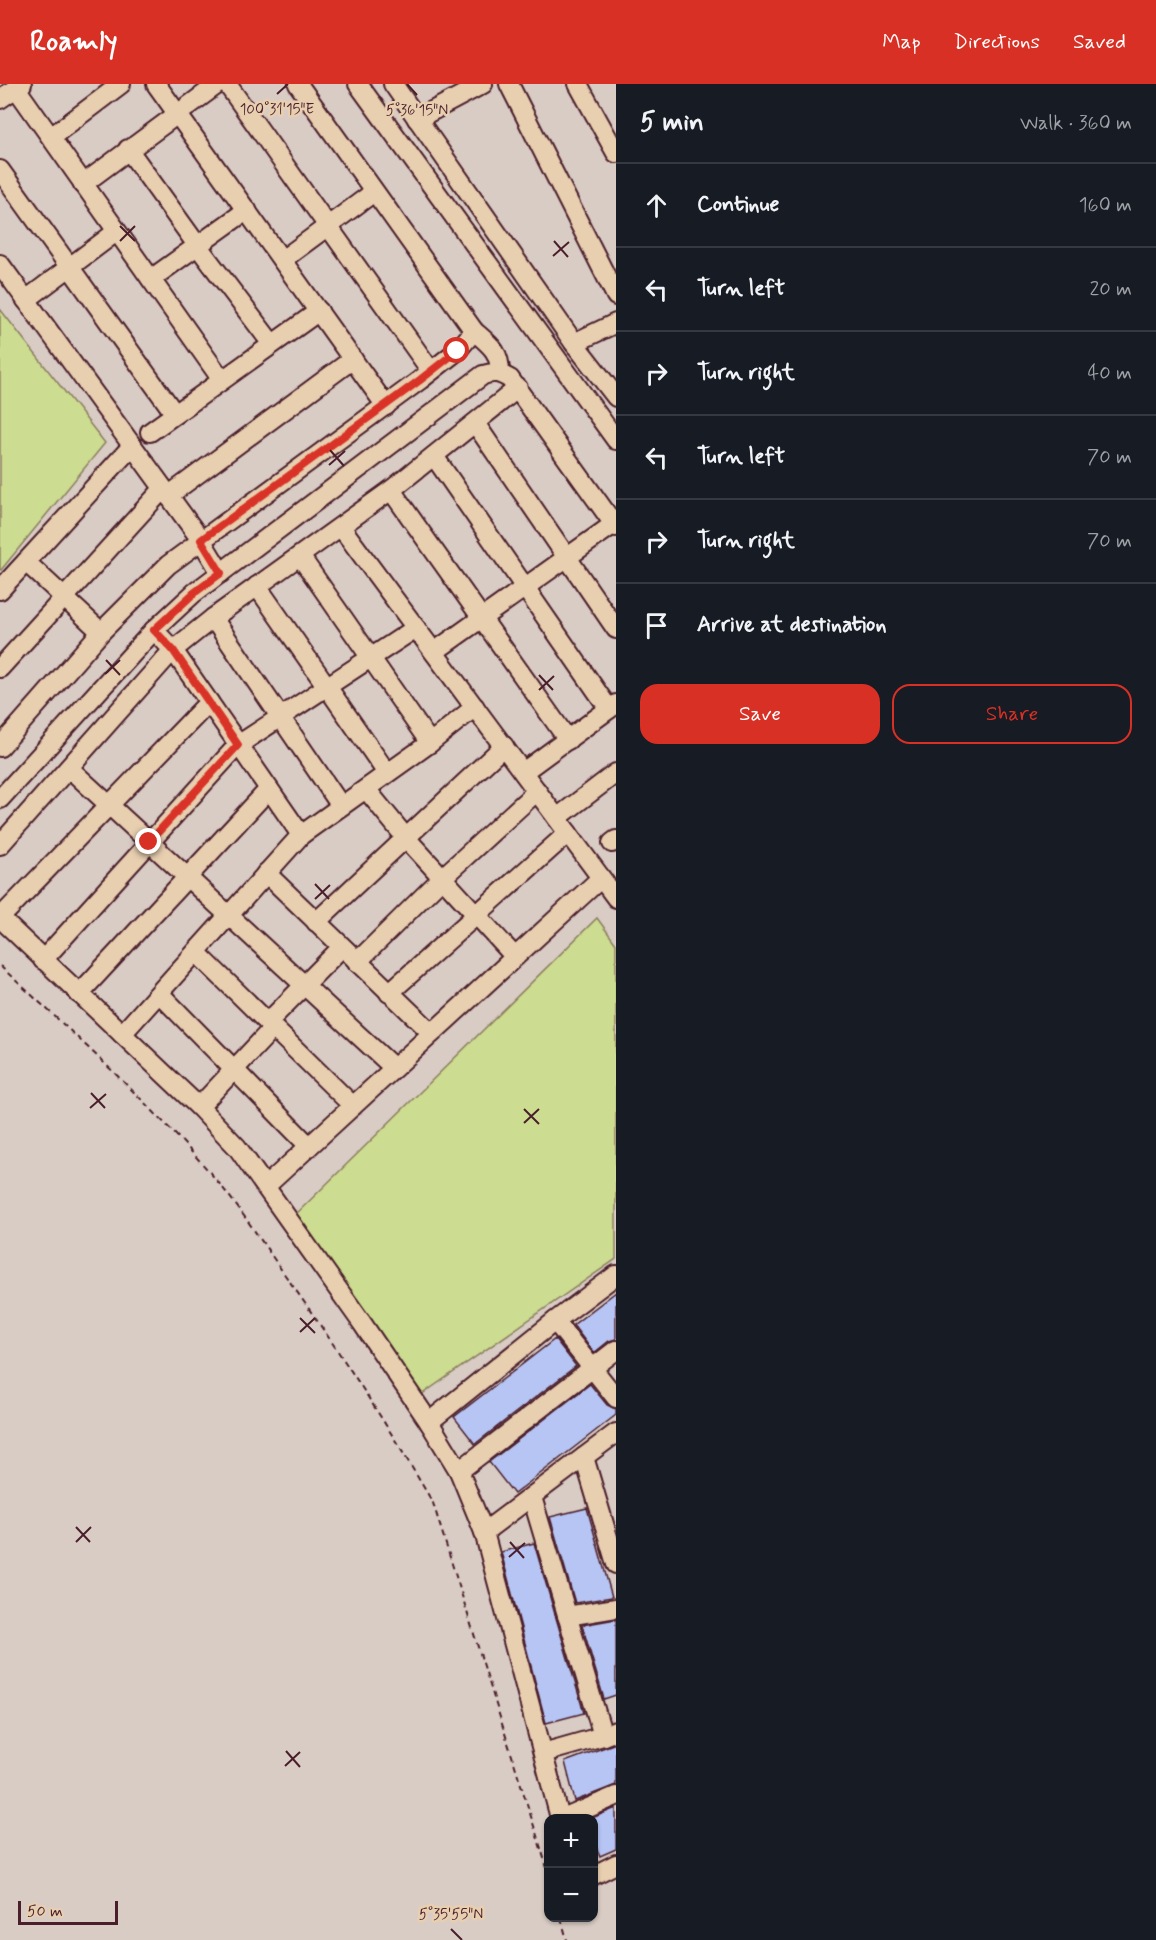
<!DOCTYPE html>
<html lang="en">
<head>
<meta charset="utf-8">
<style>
  body { margin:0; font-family:Mynerve,sans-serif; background:#242831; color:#f1f3f6 }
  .controls { position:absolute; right:18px; bottom:18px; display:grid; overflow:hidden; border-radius:12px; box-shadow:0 2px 4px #0004 }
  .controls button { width:54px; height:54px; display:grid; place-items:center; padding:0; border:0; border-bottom:2px solid #363941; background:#171b24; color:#f1f3f6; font:30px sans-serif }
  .scale { position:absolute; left:18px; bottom:15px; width:100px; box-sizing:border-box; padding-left:6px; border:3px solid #4a1f2b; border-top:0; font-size:16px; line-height:21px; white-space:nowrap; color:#4a1f2b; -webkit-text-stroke:4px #e8cfb0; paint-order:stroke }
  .stop { position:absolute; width:18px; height:18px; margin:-14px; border:4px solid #d93025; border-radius:50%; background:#fff }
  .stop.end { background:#d93025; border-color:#fff; box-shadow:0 2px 6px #0008 }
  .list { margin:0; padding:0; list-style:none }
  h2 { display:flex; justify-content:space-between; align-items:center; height:78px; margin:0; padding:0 24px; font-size:26px }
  h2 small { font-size:20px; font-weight:400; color:#9ea1a6 }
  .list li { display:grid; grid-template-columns:39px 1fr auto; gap:18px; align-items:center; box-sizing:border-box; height:84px; padding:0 24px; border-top:2px solid #363941 }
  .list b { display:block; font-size:22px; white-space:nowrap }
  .list em { font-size:20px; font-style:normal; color:#9ea1a6 }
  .actions { display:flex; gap:12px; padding:18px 24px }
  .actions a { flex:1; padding:14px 0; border:2px solid #d93025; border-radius:18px; text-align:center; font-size:21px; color:#d93025 }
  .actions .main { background:#d93025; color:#fff }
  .icon { flex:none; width:33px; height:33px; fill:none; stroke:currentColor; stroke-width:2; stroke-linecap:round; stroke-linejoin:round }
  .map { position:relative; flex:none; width:616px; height:1856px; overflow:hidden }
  header { display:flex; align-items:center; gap:36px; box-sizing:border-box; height:84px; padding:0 30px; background:#d93025; color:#fff }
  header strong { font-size:28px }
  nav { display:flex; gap:33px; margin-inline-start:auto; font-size:21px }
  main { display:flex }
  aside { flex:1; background:#171b24 }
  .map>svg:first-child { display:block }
  .green { fill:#ccdc90; stroke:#8b7e5e; stroke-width:1.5 }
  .building { fill:#b7c5f5; stroke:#4a1f2b; stroke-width:1.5 }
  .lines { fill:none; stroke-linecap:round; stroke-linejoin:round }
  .minor-casing { stroke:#4a1f2b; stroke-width:22 }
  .path { stroke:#4a1f2b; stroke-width:2; stroke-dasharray:6 4.5; stroke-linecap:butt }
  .minor { stroke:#e8cfb0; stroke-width:18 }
  .route { stroke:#d93025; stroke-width:8 }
  .ticks { fill:none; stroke:#4a1f2b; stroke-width:2 }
  .ticks-label { font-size:15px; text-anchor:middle; fill:#4a1f2b; stroke:#e8cfb0; stroke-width:5; stroke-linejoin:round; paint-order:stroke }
</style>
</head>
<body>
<header>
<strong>Roamly</strong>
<nav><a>Map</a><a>Directions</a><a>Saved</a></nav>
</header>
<main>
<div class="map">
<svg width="616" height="1856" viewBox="0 0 616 1856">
  <rect width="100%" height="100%" fill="#d9ccc5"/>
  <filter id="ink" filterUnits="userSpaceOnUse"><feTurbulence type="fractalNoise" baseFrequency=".0167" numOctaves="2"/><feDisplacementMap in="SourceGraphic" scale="12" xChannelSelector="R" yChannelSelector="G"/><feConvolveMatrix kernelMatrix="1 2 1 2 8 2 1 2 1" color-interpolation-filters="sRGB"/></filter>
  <g filter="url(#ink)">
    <!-- green -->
    <g class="green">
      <path d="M0 225 105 359 1 486H0Z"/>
      <path d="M597 834 616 860V1175L418 1313 293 1133Z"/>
    </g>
    <!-- building -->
    <g class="building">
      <path d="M616 1208V1255L609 1257 594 1269 573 1241Z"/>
      <path d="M555 1255 576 1282 475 1360 454 1333Z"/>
      <path d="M590 1300 607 1321 616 1325V1331L514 1410 489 1378Z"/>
      <path d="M587 1424 612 1513 575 1519 550 1433Z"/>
      <path d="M534 1459 584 1629 546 1639 501 1468Z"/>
      <path d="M616 1535V1611L604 1615 582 1541Z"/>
      <path d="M616 1659V1701L575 1717 565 1678Z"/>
      <path d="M616 1724V1765L600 1772 594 1758 592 1734Z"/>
    </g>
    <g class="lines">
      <defs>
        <g id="minor">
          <path d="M156 0 386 322"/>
          <path d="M227 0 431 287"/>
          <path d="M298 0 474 247C490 261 500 267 500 289"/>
          <path d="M358 0 616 356"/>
          <path d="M393 0 574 259 616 313"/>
          <path d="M509 0 616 212"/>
          <path d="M578 0 616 69"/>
          <path d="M16 4 222 296"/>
          <path d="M0 15 22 0"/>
          <path d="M417 35 483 0"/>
          <path d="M51 53 121 0"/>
          <path d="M128 65 197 161 272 260"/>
          <path d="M0 86 175 330"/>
          <path d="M83 100 218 0"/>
          <path d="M282 176 374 108"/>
          <path d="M0 180 201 456 221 489"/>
          <path d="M151 195 247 126"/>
          <path d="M26 216 116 148"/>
          <path d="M574 259 616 239"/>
          <path d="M475 339 616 545"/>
          <path d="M150 348 319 227"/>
          <path d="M434 372 609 625"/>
          <path d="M391 406 568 656"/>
          <path d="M168 412 353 275"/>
          <path d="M341 443 616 814"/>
          <path d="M300 472 430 659"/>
          <path d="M26 478 101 548"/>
          <path d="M257 502 387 689"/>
          <path d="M0 506 132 362"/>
          <path d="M213 534 341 722"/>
          <path d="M154 546 173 566 301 751"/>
          <path d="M434 568 614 440"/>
          <path d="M0 584 163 405"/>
          <path d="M0 663 101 548 168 481 420 296 457 267 474 247"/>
          <path d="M69 684 394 984"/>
          <path d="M523 688 616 620"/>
          <path d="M366 705 406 754 515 873"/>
          <path d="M0 715 154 546 194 509 483 291C495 287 500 289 510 295L616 443"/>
          <path d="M557 734 616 689"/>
          <path d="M612 759 616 756"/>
          <path d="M0 761 173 566 213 534 391 406 518 304"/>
          <path d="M266 789 432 949"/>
          <path d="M0 834 199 1023 237 1063 362 1239 429 1338 459 1387 484 1448 560 1734"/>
          <path d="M0 834 209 618"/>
          <path d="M316 838 504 662"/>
          <path d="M196 868 353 1022"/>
          <path d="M43 876 238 661 416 544"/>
          <path d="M357 878 443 793 537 707"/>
          <path d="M389 909 568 749"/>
          <path d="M79 910 269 705"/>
          <path d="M160 910 309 1062"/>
          <path d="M268 938 342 863"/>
          <path d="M122 950 301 751 430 659 475 623"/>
          <path d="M199 1023 273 944"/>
          <path d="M266 1102 601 794"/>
          <path d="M555 1237 616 1314"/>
          <path d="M429 1338 555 1237 616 1191"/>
          <path d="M584 1373 616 1480"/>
          <path d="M459 1387 616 1266"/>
          <path d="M532 1413 603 1652"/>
          <path d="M484 1448 616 1349"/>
          <path d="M567 1532 616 1524"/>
          <path d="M543 1669 603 1652 616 1647"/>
          <path d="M565 1734 616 1712"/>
          <path d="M594 1791 616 1780"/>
        </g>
      </defs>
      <!-- minor casing -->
      <use href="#minor" class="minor-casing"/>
      <!-- path -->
      <g class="path">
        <path d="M0 882C71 947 143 1013 207 1085 236 1118 260 1155 285 1191 338 1265 387 1340 433 1419L548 1787"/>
        <path d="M561 1834 567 1856"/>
      </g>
      <!-- minor -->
      <use href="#minor" class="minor"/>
    </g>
  </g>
  <g class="lines" filter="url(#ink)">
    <!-- route -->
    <path class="route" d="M149 758 238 661 173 566 154 546 194 509 221 489 201 456 420 296 457 267"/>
  </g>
  <!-- ticks -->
  <path class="ticks" d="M407 0 417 11M277 10 288 0M120 142 135 157M120 157 135 142M554 157 568 173M553 172 569 158M330 366 344 382M329 381 345 367M106 576 120 591M105 590 120 576M539 591 553 606M539 606 554 592M315 800 329 815M315 815 330 801M91 1009 105 1024M90 1024 106 1010M524 1025 539 1040M524 1039 539 1025M300 1234 315 1249M300 1248 315 1234M76 1443 90 1458M76 1458 91 1443M510 1458 524 1474M509 1473 525 1459M286 1667 300 1683M285 1682 300 1668M451 1845 462 1856"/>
  <g class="ticks-label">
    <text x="277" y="30">100°31'15"E</text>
    <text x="417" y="31">5°36'15"N</text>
    <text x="451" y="1835">5°35'55"N</text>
  </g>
</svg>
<div class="controls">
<button>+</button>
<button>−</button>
</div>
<div class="scale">50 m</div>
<div class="stop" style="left:457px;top:267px"></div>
<div class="stop end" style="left:149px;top:758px"></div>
</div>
<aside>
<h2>5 min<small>Walk · 360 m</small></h2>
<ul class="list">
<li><svg class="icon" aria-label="ahead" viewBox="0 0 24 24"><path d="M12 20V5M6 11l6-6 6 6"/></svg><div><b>Continue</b></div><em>160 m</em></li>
<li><svg class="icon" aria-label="left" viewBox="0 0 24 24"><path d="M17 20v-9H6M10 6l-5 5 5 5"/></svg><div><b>Turn left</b></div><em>20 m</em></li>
<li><svg class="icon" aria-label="right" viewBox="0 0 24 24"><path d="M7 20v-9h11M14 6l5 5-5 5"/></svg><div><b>Turn right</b></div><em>40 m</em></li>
<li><svg class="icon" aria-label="left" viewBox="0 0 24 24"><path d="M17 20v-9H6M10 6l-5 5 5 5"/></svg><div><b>Turn left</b></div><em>70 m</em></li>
<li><svg class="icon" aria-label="right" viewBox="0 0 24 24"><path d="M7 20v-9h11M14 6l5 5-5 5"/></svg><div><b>Turn right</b></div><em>70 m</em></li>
<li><svg class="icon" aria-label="arrive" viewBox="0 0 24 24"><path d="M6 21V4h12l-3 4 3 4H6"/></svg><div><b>Arrive at destination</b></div></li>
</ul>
<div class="actions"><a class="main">Save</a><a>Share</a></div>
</aside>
</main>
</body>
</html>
